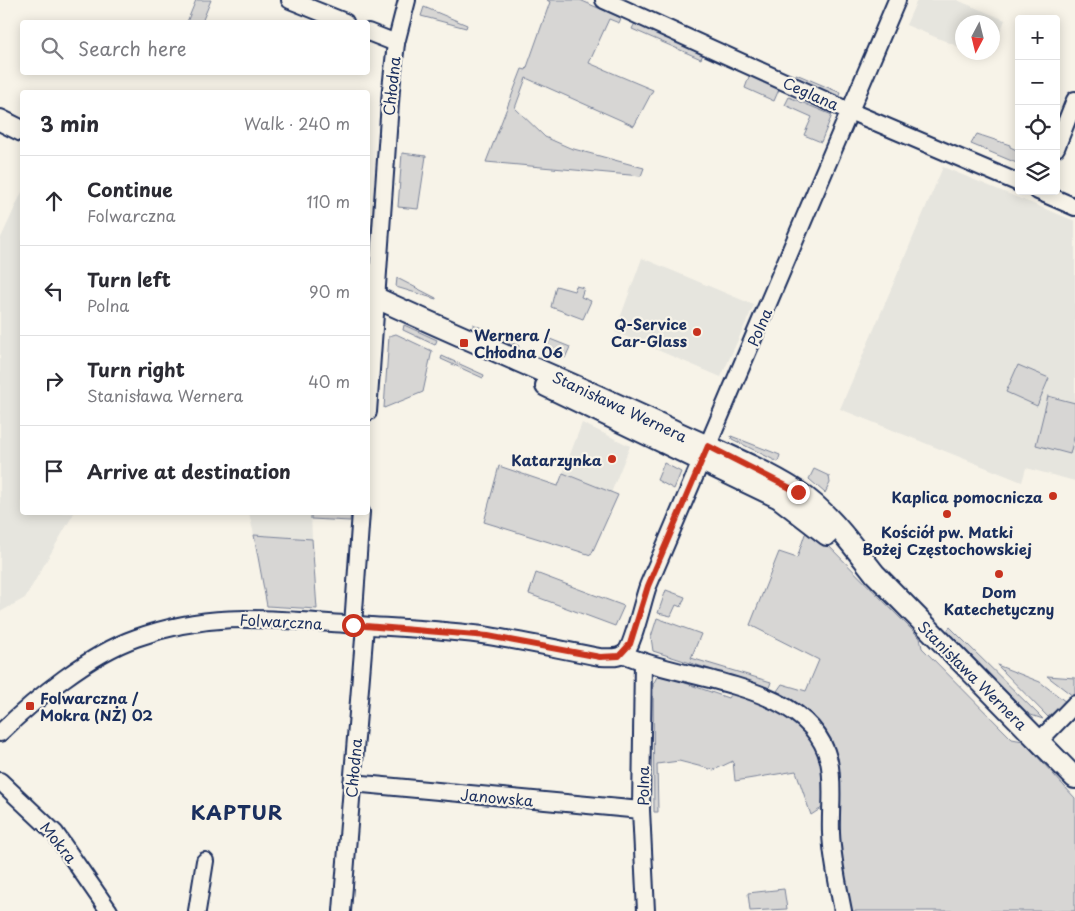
<!DOCTYPE html>
<html lang="en">
<head>
<meta charset="utf-8">
<style>
  body { margin:0; font-family:"Playpen Sans",sans-serif; background:#f2f2f3; color:#2b2b33 }
  .controls { position:absolute; right:15px; top:15px; display:grid; overflow:hidden; border-radius:5px; box-shadow:0 2px 12px #0003 }
  .controls button { width:45px; height:45px; display:grid; place-items:center; padding:0; border:0; border-bottom:1px solid #e1e1e2; background:#fff; color:#2b2b33; font:25px sans-serif }
  .compass { position:absolute; left:955px; top:15px; width:45px; height:45px; border-radius:50%; background:#fff; box-shadow:0 2px 12px #0003; rotate:187deg }
  .stop { position:absolute; width:15px; height:15px; margin:-11px; border:4px solid #c8321e; border-radius:50%; background:#fff }
  .stop.end { background:#c8321e; border-color:#fff; box-shadow:0 1px 5px #0008 }
  .list { margin:0; padding:0; list-style:none }
  h2 { display:flex; justify-content:space-between; align-items:center; height:65px; margin:0; padding:0 20px; font-size:21px }
  h2 small { font-size:16px; font-weight:400; color:#7c7c81 }
  .list li { display:grid; grid-template-columns:32px 1fr auto; gap:15px; align-items:center; box-sizing:border-box; height:90px; padding:0 20px; border-top:1px solid #e1e1e2 }
  .list b { display:block; font-size:19px; white-space:nowrap }
  .list p { margin:0; font-size:16px; white-space:nowrap; color:#7c7c81 }
  .list em { font-size:16px; font-style:normal; color:#7c7c81 }
  .icon { flex:none; width:28px; height:28px; fill:none; stroke:currentColor; stroke-width:2; stroke-linecap:round; stroke-linejoin:round }
  .map { position:relative; flex:none; width:1075px; height:911px; overflow:hidden }
  .search { position:absolute; background:#fff; box-shadow:0 2px 12px #0003; left:20px; top:20px; width:350px; height:55px; display:flex; align-items:center; gap:12px; box-sizing:border-box; padding:0 18px; border-radius:5px; color:#7c7c81; font-size:19px }
  .panel { position:absolute; background:#fff; box-shadow:0 2px 12px #0003; left:20px; top:90px; width:350px; height:425px; border-radius:5px }
  .map>svg:first-child { display:block }
  .built { fill:#e6e5de }
  .green { fill:#d7d6d4; stroke:#798299 }
  .lines { fill:none; stroke-linecap:round; stroke-linejoin:round }
  .minor-casing { stroke:#1b2f5e; stroke-width:20 }
  .tertiary-casing { stroke:#1b2f5e; stroke-width:24 }
  .minor { stroke:#f7f3e8; stroke-width:16 }
  .tertiary { stroke:#f7f3e8; stroke-width:20 }
  .route { stroke:#c8321e; stroke-width:6 }
  .poi-dot { fill:#c8321e; stroke:#f7f3e8; stroke-width:2 }
  .labels { text-anchor:middle; dominant-baseline:central; stroke-width:4.5; stroke-linejoin:round; paint-order:stroke }
  .street-label { font-size:15px; fill:#1b2f5e; stroke:#f7f3e8 }
  .poi-label { font-size:15px; font-weight:bold; fill:#1b2f5e; stroke:#f7f3e8; text-anchor:end }
  .district-label { font-size:20px; font-weight:bold; letter-spacing:1px; fill:#1b2f5e; stroke:#f7f3e8 }
</style>
</head>
<body>
<div class="map">
<svg width="1075" height="911" viewBox="0 0 1075 911">
  <rect width="100%" height="100%" fill="#f7f3e8"/>
  <filter id="ink" filterUnits="userSpaceOnUse"><feTurbulence type="fractalNoise" baseFrequency=".02" numOctaves="2"/><feDisplacementMap in="SourceGraphic" scale="10" xChannelSelector="R" yChannelSelector="G"/><feConvolveMatrix kernelMatrix="1 2 1 2 8 2 1 2 1" color-interpolation-filters="sRGB"/></filter>
  <g filter="url(#ink)">
    <!-- built -->
    <g class="built">
      <path d="M917 0H957L1005 20 993 49 992 22H962V48L906 25Z"/>
      <path d="M943 167 1075 221V481L1026 468 1022 482 840 409Z"/>
      <path d="M22 192V512L74 513 25 598 0 612V240Z"/>
      <path d="M642 258 754 305 721 377 615 332Z"/>
      <path d="M582 423 630 446 611 493 563 473Z"/>
      <path d="M249 513H311L312 539 254 535Z"/>
    </g>
    <!-- green -->
    <g class="green">
      <path d="M196 0H211L202 22H187Z"/>
      <path d="M547 0H580L621 18 619 23 609 19 589 63 653 90 634 126 526 78 515 108 545 137 570 148 644 168 641 176 486 162 522 69 526 70 550 2Z"/>
      <path d="M424 7 467 25 466 28 421 16Z"/>
      <path d="M635 23 703 54 701 59 632 29Z"/>
      <path d="M750 74 780 87 774 101 745 88Z"/>
      <path d="M796 74 841 93 839 98 796 79Z"/>
      <path d="M789 97 832 115 821 142 804 135 812 117 785 105Z"/>
      <path d="M977 134 1010 145V147L1019 151V164L971 144Z"/>
      <path d="M402 153 426 156 418 209 398 207Z"/>
      <path d="M397 278 436 298V299L396 287Z"/>
      <path d="M556 286 574 291 576 286 584 288 581 297 591 301 583 319 551 307Z"/>
      <path d="M473 324 519 346 517 349 512 350 473 331Z"/>
      <path d="M404 325 437 340 435 345 403 330Z"/>
      <path d="M396 334 432 351 431 355 423 392 384 408 389 336Z"/>
      <path d="M550 339 570 347 565 358 546 349Z"/>
      <path d="M442 356 484 375 483 378 441 359Z"/>
      <path d="M1018 365 1049 378 1037 406 1006 392Z"/>
      <path d="M1048 396 1075 403V434L1070 454 1036 445Z"/>
      <path d="M731 436 780 455 778 462 732 439Z"/>
      <path d="M664 463 681 472 674 489 657 480Z"/>
      <path d="M499 466 558 486 563 473 618 495 591 555 484 522Z"/>
      <path d="M814 469 829 476 830 483 825 493 809 479Z"/>
      <path d="M311 513H351L350 521 311 519Z"/>
      <path d="M812 529 920 638 922 648 1012 739 1023 741 1075 798V911H850L840 859 829 742 813 715 802 706 777 691 782 684 806 691 819 660 750 625 779 552 797 558 805 534Z"/>
      <path d="M254 535 312 539 317 609 267 606Z"/>
      <path d="M536 573 624 606 615 626 529 594Z"/>
      <path d="M666 590 685 597 681 607 676 605 671 616 658 613Z"/>
      <path d="M657 618 701 634 691 658 771 682 769 688 653 651 651 637Z"/>
      <path d="M950 627 963 640 1043 719 1028 714 947 631Z"/>
      <path d="M997 665 1040 682 1066 702 1048 717Z"/>
      <path d="M665 676 728 698 734 689 790 714 815 743 824 769 825 806 811 815 796 771 735 781 733 761 714 770 679 761 657 764 658 812H654L653 684 657 677Z"/>
      <path d="M1047 676 1075 678V694L1073 696Z"/>
      <path d="M784 889 787 909 750 911 748 893Z"/>
    </g>
    <g class="lines">
      <defs>
        <g id="minor">
          <path d="M290 0 345 22"/>
          <path d="M604 0 840 107 1019 183"/>
          <path d="M368 32 396 43"/>
          <path d="M1056 148 1075 100"/>
          <path d="M1038 191 1075 207"/>
          <path d="M368 412 391 89 396 43 407 0"/>
          <path d="M353 625 361 512"/>
          <path d="M623 654C684 682 810 681 829 761 834 784 830 809 831 833 832 859 838 885 843 911"/>
          <path d="M643 661 641 810 646 911"/>
          <path d="M0 733C35 699 90 654 136 638 210 611 269 619 345 624 393 628 441 629 489 636 526 642 563 650 600 657 608 657 617 659 624 654 633 647 643 599 648 586L897 0"/>
          <path d="M1039 741 1075 704"/>
          <path d="M0 781 55 833 109 911"/>
          <path d="M352 783 641 810"/>
          <path d="M197 911 205 861"/>
          <path d="M342 911 365 626"/>
        </g>
        <g id="tertiary">
          <path d="M0 120 22 131"/>
          <path d="M368 294C470 342 576 384 679 433 718 451 761 468 797 491 828 511 852 545 875 574L1075 778"/>
          <path d="M546 386 779 498 827 535"/>
        </g>
      </defs>
      <!-- minor casing -->
      <use href="#minor" class="minor-casing"/>
      <!-- tertiary casing -->
      <use href="#tertiary" class="tertiary-casing"/>
      <!-- minor -->
      <use href="#minor" class="minor"/>
      <!-- tertiary -->
      <use href="#tertiary" class="tertiary"/>
    </g>
  </g>
  <g class="lines" filter="url(#ink)">
    <!-- route -->
    <path class="route" d="M353 625 488 636 600 657 619 656 630 644 648 586 708 446 798 492"/>
  </g>
  <!-- markers -->
  <g class="poi-dot">
    <circle cx="697" cy="332" r="5"/>
    <rect x="459" y="338" width="10" height="10" rx="2.5"/>
    <circle cx="612" cy="459" r="5"/>
    <circle cx="1053" cy="496" r="5"/>
    <circle cx="947" cy="514" r="5"/>
    <circle cx="999" cy="574" r="5"/>
    <rect x="25" y="701" width="10" height="10" rx="2.5"/>
  </g>
  <g class="labels">
    <!-- street labels -->
    <g class="street-label">
      <text transform="translate(391 86) rotate(-84)">Chłodna</text>
      <text transform="translate(811 93) rotate(24)">Ceglana</text>
      <text transform="translate(759 327) rotate(-67)">Polna</text>
      <text transform="translate(620 406) rotate(25)">Stanisława Wernera</text>
      <text transform="translate(281 621) rotate(3)">Folwarczna</text>
      <text transform="translate(973 675) rotate(45)">Stanisława Wernera</text>
      <text transform="translate(353 768) rotate(-85)">Chłodna</text>
      <text transform="translate(642 786) rotate(-90)">Polna</text>
      <text transform="translate(497 797) rotate(5)">Janowska</text>
      <text transform="translate(59 842) rotate(51)">Mokra</text>
    </g>
    <!-- poi labels -->
    <g class="poi-label">
      <text x="687" y="323">Q-Service<tspan x="687" dy="17">Car-Glass</tspan></text>
      <text x="474" y="334" text-anchor="start">Wernera /<tspan x="474" dy="17">Chłodna 06</tspan></text>
      <text x="602" y="459">Katarzynka</text>
      <text x="1043" y="496">Kaplica pomocnicza</text>
      <text x="947" y="531" text-anchor="middle">Kościół pw. Matki<tspan x="947" dy="17">Bożej Częstochowskiej</tspan></text>
      <text x="999" y="591" text-anchor="middle">Dom<tspan x="999" dy="17">Katechetyczny</tspan></text>
      <text x="40" y="697" text-anchor="start">Folwarczna /<tspan x="40" dy="17">Mokra (NŻ) 02</tspan></text>
    </g>
    <!-- district labels -->
    <g class="district-label">
      <text x="237" y="812">KAPTUR</text>
    </g>
  </g>
</svg>
<div class="controls">
<button>+</button>
<button>−</button>
<button><svg class="icon" aria-label="locate" viewBox="0 0 24 24"><circle cx="12" cy="12" r="6"/><path d="M12 2v4M12 18v4M2 12h4M18 12h4"/></svg></button>
<button><svg class="icon" aria-label="layers" viewBox="0 0 24 24"><path d="M12 4l9 5-9 5-9-5zM3 14l9 5 9-5"/></svg></button>
</div>
<svg class="compass" viewBox="-18 -18 36 36"><path d="M0-13l5 13h-10z" fill="#e53935"/><path d="M0 13l5-13h-10z" fill="#7c7c81"/></svg>
<div class="stop" style="left:353px;top:625px"></div>
<div class="stop end" style="left:798px;top:492px"></div>
<div class="search"><svg class="icon" aria-label="search" viewBox="0 0 24 24"><circle cx="10" cy="10" r="6"/><path d="M15 15l6 6"/></svg>Search here</div>
<section class="panel">
<h2>3 min<small>Walk · 240 m</small></h2>
<ul class="list">
<li><svg class="icon" aria-label="ahead" viewBox="0 0 24 24"><path d="M12 20V5M6 11l6-6 6 6"/></svg><div><b>Continue</b><p>Folwarczna</p></div><em>110 m</em></li>
<li><svg class="icon" aria-label="left" viewBox="0 0 24 24"><path d="M17 20v-9H6M10 6l-5 5 5 5"/></svg><div><b>Turn left</b><p>Polna</p></div><em>90 m</em></li>
<li><svg class="icon" aria-label="right" viewBox="0 0 24 24"><path d="M7 20v-9h11M14 6l5 5-5 5"/></svg><div><b>Turn right</b><p>Stanisława Wernera</p></div><em>40 m</em></li>
<li><svg class="icon" aria-label="arrive" viewBox="0 0 24 24"><path d="M6 21V4h12l-3 4 3 4H6"/></svg><div><b>Arrive at destination</b></div></li>
</ul>
</section>
</div>
</body>
</html>
